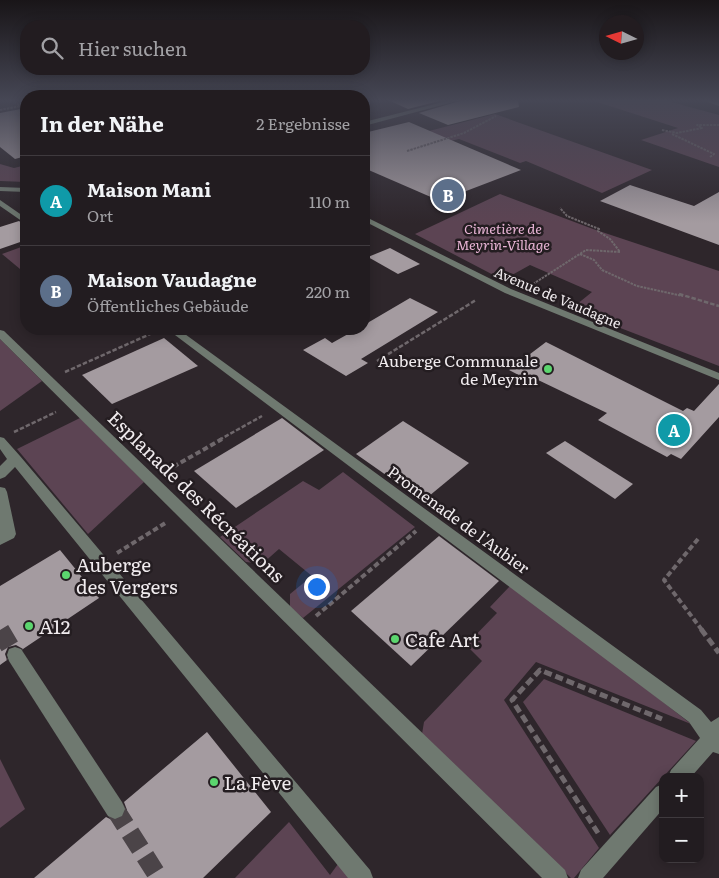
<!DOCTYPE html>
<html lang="de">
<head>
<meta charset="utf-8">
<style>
  body { margin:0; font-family:Literata,serif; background:#2a2529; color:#f1f3f6 }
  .controls { position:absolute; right:15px; bottom:15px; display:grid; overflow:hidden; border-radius:10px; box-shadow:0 2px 12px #0003 }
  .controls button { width:45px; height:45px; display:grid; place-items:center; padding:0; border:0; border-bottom:1px solid #3f3a3e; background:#221c20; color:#f1f3f6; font:25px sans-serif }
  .compass { position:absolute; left:599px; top:15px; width:45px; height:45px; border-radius:50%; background:#221c20; box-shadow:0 2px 12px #0003; rotate:275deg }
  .you { position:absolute; left:316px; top:586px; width:18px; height:18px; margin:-12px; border:4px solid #fff; border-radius:50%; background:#1a73e8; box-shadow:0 0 0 8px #1a73e833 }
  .badge { display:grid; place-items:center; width:32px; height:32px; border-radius:50%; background:#2563eb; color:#fff; font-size:16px; font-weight:700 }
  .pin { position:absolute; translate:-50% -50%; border:2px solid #fff; box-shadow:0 1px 5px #0006 }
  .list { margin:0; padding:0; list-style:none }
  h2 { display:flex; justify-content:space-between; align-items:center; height:65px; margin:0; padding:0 20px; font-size:21px }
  h2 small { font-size:16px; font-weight:400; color:#a2a1a5 }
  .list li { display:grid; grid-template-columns:32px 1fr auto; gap:15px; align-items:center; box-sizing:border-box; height:90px; padding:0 20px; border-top:1px solid #3f3a3e }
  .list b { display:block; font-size:19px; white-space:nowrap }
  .list p { margin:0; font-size:16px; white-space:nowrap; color:#a2a1a5 }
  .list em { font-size:16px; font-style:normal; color:#a2a1a5 }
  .icon { flex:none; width:28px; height:28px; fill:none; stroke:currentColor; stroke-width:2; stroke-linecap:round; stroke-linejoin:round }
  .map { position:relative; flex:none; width:719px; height:878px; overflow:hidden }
  .search { position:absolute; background:#221c20; box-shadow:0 2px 12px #0003; left:20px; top:20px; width:350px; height:55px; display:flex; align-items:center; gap:12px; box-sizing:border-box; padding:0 18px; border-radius:20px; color:#a2a1a5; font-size:19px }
  .panel { position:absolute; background:#221c20; box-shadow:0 2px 12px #0003; left:20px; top:90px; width:350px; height:245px; border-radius:20px }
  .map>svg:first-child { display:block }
  .green { fill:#5c4453 }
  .building { fill:#a49ba0 }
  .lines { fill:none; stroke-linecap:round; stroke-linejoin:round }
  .minor-tunnel { stroke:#4b4448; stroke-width:19; stroke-dasharray:19 9; stroke-linecap:butt }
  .path-far3 { stroke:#6f686c; stroke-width:2; stroke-dasharray:2.5 1; stroke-linecap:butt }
  .path-far2 { stroke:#6f686c; stroke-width:2.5; stroke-dasharray:4.5 2; stroke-linecap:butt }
  .path-far1 { stroke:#6f686c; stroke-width:4; stroke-dasharray:5.5 3; stroke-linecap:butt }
  .path { stroke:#6f686c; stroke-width:5; stroke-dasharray:8 4; stroke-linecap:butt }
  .minor { fill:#6f7970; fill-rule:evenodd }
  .poi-dot { fill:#5bd56e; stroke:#241d21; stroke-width:2 }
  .labels { text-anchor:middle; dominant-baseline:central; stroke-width:5; stroke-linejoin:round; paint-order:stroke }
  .far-park-label { font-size:14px; font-style:italic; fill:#e9b5d6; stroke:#241d21 }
  .far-street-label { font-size:14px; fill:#f0ebee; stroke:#241d21 }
  .poi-label { font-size:16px; fill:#f0ebee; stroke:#241d21; text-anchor:end }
  .street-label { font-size:16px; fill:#f0ebee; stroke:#241d21 }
  .near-street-label { font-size:19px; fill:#f0ebee; stroke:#241d21 }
  .near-poi-label { font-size:19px; fill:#f0ebee; stroke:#241d21; text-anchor:start }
</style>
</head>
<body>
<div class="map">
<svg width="719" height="878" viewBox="0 0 719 878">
  <rect width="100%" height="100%" fill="#2e262b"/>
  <!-- green -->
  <g class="green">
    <path d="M591 100H664L719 115V167L641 140 678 128Z"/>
    <path d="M495 114 652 170 602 193 526 161 520 163 459 139 413 150 390 141Z"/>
    <path d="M0 164 14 168 26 165V182L0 181Z"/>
    <path d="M500 194 593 229 719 271V366L571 309 592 292 530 265 503 280 415 234Z"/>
    <path d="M24 246 26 248V274L2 254Z"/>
    <path d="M0 339 42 381 0 411Z"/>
    <path d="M80 418 144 482 88 534 17 449Z"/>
    <path d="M343 472 415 527 303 618 290 607V594L312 576 279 549 262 564 246 562 220 537 303 481 319 490Z"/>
    <path d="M512 584 691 724 536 662 504 700 599 848 574 878H571L422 734 424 722 482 661 466 645 497 613 490 607Z"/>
    <path d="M544 679 696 741 610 835 523 702Z"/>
    <path d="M0 759 25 809 0 828Z"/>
    <path d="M289 822 330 875 338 864 349 878H235Z"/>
  </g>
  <!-- building -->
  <g class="building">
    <path d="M388 100H443L408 109Z"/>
    <path d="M463 100H518L519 107 448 125 419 113Z"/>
    <path d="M26 108V156L15 159 0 147V113Z"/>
    <path d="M409 122 521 170 440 201 364 168V133Z"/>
    <path d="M630 185 694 206 719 192V245L600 201Z"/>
    <path d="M19 221 26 226V240L0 249V227Z"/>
    <path d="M390 248 420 264 398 274 368 257Z"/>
    <path d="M410 298 438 312 361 359 368 363 346 376 303 350 325 338 332 343 357 329H364V325Z"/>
    <path d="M164 338 198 366 112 404 82 375Z"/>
    <path d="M546 342 683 411 687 408 694 411 719 384V417L681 459 671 454 667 457 598 420 607 413 536 379 532 382 509 370Z"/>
    <path d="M282 418 324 450 236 508 194 471Z"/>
    <path d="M403 421 469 463 423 501 356 454Z"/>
    <path d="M565 441 633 484 615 499 546 453Z"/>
    <path d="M439 536 499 581 411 666 351 611Z"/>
    <path d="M60 550 99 598 23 649 16 645 8 647 5 654 7 660 0 665V586Z"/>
    <path d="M207 732 271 812 203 878H34L106 817 114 821 123 818 127 810 124 802Z"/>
  </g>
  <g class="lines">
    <!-- minor-tunnel -->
    <g class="minor-tunnel">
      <path d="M0 630 15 655"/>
      <path d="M115 809 159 878"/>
    </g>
    <!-- path-far3 -->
    <g class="path-far3">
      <path d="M11 100 22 107"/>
      <path d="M0 110 21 106"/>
      <path d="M662 130 677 133 702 128 697 125H719"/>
      <path d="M672 134 714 154 710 157"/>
      <path d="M407 151 464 133 496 116"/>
      <path d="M580 254 594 260 602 270 637 286 683 296"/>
      <path d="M533 284 586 250 620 252 610 239 598 231 599 229 567 216 560 208"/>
    </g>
    <!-- path-far2 -->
    <g class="path-far2">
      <path d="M679 294 719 306"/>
      <path d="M377 361 476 300"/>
      <path d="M65 372 157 331"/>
      <path d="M14 432 56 412"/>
      <path d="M219 440 262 416"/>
    </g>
    <!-- path-far1 -->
    <g class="path-far1">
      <path d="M166 471 222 439"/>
      <path d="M698 539 664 580 702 630"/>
      <path d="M117 553 167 522"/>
      <path d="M316 616 416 531"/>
    </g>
    <!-- path -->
    <g class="path">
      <path d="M701 629 719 653"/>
      <path d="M598 833 512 700 540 670 662 719"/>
    </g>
    <!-- minor -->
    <g class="minor">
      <path d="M451 100H461L364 126V122Z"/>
      <path d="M704 100 719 102V106L705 101Z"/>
      <path d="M0 187 26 188V192L0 191Z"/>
      <path d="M0 200 26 218V224L0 206Z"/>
      <path d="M364 216 511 289 719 373V380L505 293 364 221Z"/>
      <path d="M167 329H178L701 710 711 722 719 717V754L713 752 691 777H668L671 770 700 738 689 722Z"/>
      <path d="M0 330 4 331 565 870 568 878H542L0 339Z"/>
      <path d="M0 437 4 438 20 456 370 870 373 878H348L15 467 5 477 0 479V466L7 459 0 449Z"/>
      <path d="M0 487 5 488 7 492 16 534 14 538 0 545Z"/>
      <path d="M15 647 21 649 122 802 125 809 122 816 115 819 108 816 9 661 7 655 9 649Z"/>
      <path d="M663 784V809L603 878H578L581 870 656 787Z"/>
    </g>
  </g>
  <!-- sky -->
  <linearGradient id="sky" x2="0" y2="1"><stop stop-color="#191518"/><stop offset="0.45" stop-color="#464755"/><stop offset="1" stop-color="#464755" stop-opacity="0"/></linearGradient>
  <rect width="719" height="223" fill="url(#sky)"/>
  <!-- markers -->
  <g class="poi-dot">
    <circle cx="548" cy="369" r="5"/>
    <circle cx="66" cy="575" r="5"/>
    <circle cx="29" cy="626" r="5"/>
    <circle cx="395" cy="639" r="5"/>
    <circle cx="214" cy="782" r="5"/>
  </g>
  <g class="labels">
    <!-- far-park labels -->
    <g class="far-park-label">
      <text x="503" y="228">Cimetière de<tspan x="503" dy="16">Meyrin-Village</tspan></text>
    </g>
    <!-- far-street labels -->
    <g class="far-street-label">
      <text transform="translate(558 297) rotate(23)">Avenue de Vaudagne</text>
    </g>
    <!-- poi labels -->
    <g class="poi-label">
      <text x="538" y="360">Auberge Communale<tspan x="538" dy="18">de Meyrin</tspan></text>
    </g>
    <!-- street labels -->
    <g class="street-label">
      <text transform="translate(459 519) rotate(36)">Promenade de l'Aubier</text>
    </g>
    <!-- near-street labels -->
    <g class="near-street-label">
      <text transform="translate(197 496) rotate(44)">Esplanade des Récréations</text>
    </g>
    <!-- near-poi labels -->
    <g class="near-poi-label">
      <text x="76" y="564">Auberge<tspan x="76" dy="22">des Vergers</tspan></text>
      <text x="39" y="626">A12</text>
      <text x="405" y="639">Cafe Art</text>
      <text x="224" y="782">La Fève</text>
    </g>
  </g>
</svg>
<div class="controls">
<button>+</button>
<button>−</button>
</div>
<svg class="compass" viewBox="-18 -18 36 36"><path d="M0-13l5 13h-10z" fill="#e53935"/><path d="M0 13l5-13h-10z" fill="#a2a1a5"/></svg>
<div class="you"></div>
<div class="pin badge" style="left:674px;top:430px;background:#0f9aa8">A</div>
<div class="pin badge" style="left:448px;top:195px;background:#5c6f8a">B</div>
<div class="search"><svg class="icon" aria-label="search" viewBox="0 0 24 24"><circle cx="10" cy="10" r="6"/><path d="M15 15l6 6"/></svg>Hier suchen</div>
<section class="panel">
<h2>In der Nähe<small>2 Ergebnisse</small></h2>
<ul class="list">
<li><span class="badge" style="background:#0f9aa8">A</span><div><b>Maison Mani</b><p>Ort</p></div><em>110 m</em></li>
<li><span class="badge" style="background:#5c6f8a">B</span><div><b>Maison Vaudagne</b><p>Öffentliches Gebäude</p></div><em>220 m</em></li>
</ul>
</section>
</div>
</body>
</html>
